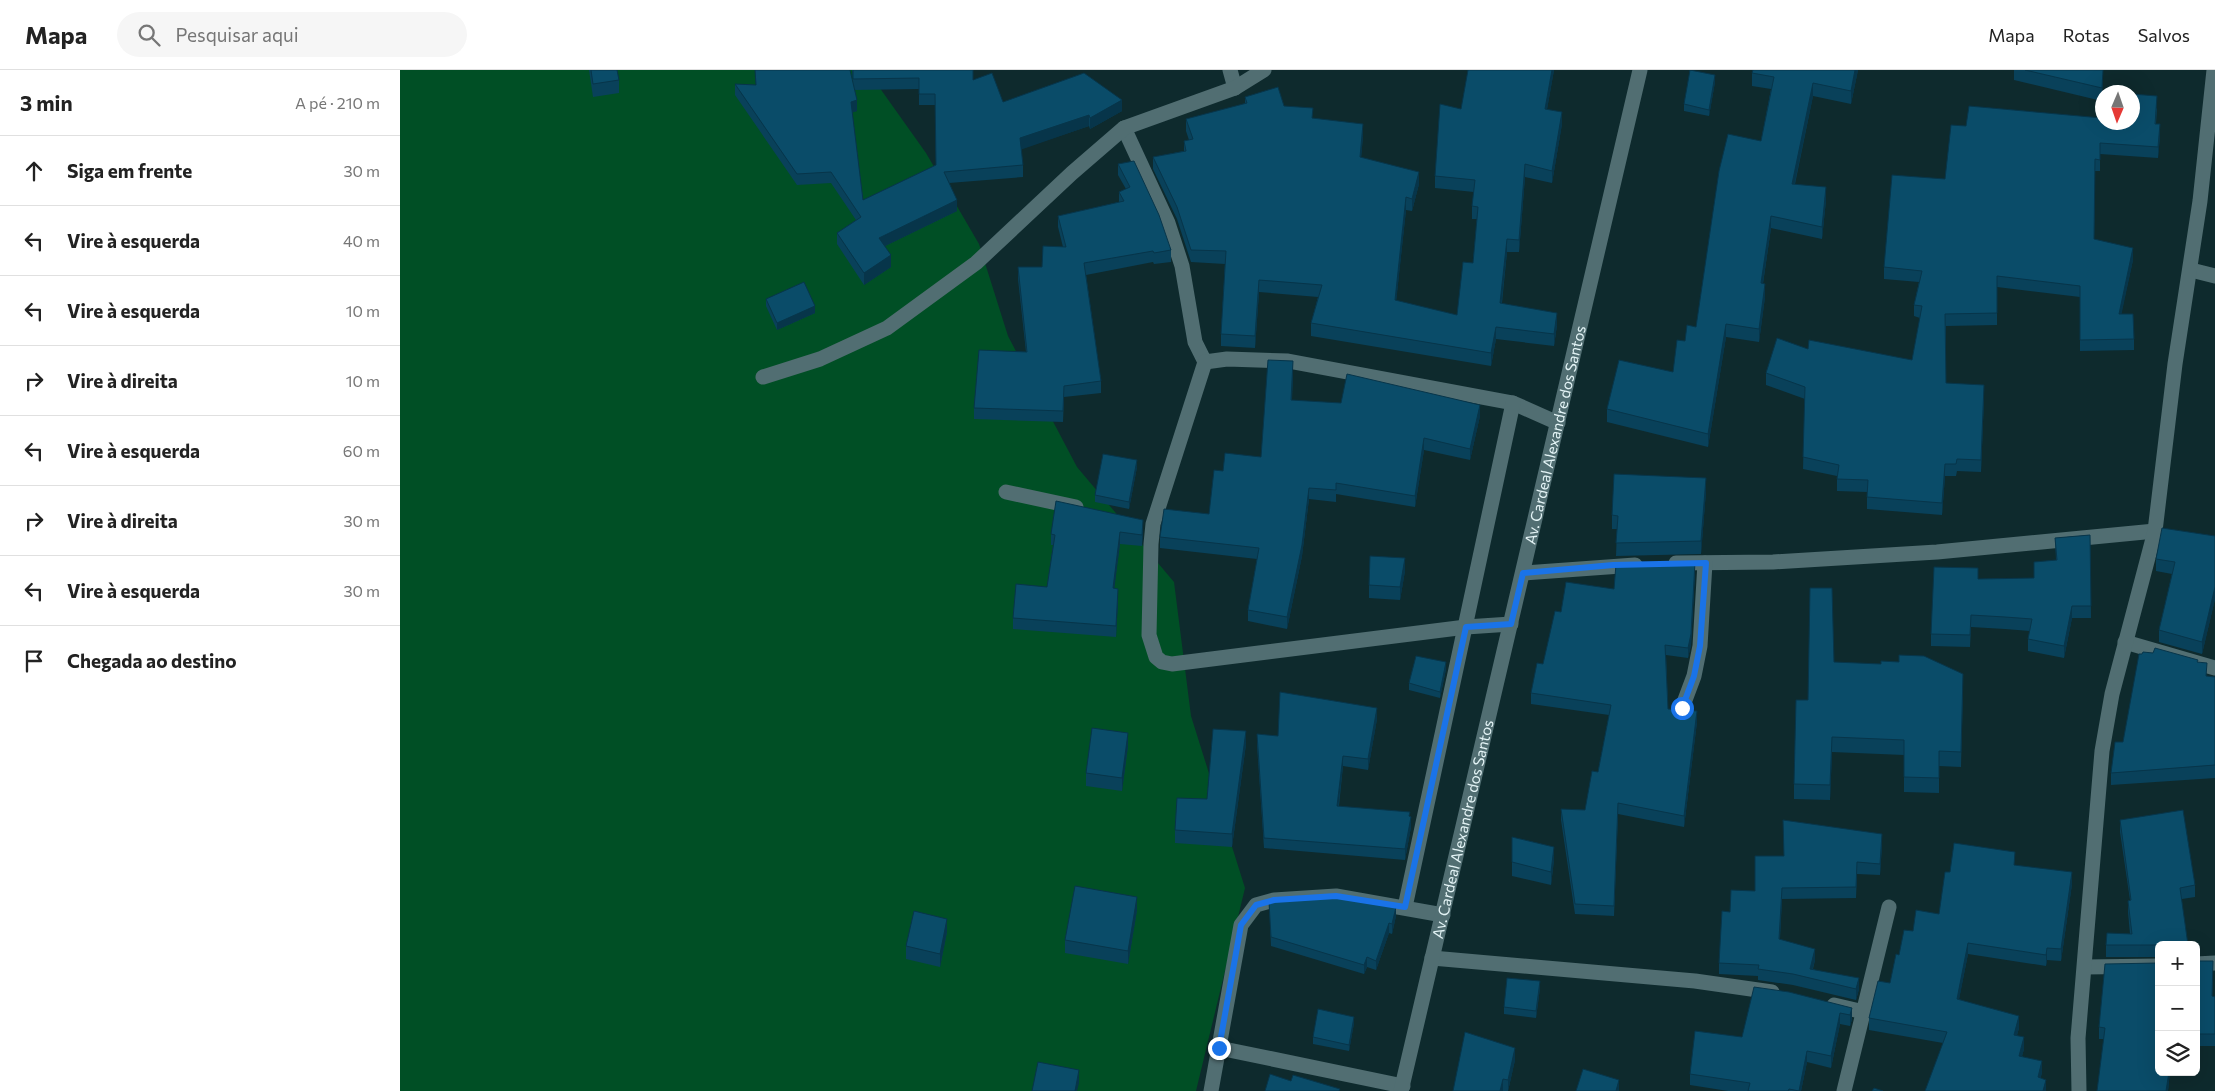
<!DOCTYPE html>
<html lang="pt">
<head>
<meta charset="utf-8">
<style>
  body { margin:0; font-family:Commissioner,sans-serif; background:#f6f6f6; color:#222 }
  .controls { position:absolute; right:15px; bottom:15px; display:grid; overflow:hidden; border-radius:8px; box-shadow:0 5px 20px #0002 }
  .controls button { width:45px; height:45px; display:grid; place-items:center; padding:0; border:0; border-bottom:1px solid #e0e0e0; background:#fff; color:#222; font:25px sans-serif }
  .compass { position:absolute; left:1695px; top:15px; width:45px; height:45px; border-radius:50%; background:#fff; box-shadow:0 5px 20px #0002; rotate:182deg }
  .stop { position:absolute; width:15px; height:15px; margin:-11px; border:4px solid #1a73e8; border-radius:50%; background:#fff }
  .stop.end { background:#1a73e8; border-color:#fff; box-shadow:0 1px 5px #0008 }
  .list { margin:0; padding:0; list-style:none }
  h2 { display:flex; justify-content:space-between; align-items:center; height:65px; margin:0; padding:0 20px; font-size:21px }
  h2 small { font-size:16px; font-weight:400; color:#767676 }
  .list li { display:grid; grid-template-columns:32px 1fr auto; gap:15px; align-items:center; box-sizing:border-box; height:70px; padding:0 20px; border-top:1px solid #e0e0e0 }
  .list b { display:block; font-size:19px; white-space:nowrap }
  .list em { font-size:16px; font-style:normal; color:#767676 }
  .icon { flex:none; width:28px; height:28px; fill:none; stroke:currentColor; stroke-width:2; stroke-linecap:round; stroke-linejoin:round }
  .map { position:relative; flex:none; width:1815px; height:1021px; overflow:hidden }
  header { display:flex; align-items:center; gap:30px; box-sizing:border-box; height:70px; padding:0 25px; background:#fff; border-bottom:1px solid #e0e0e0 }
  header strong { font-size:24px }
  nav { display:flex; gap:28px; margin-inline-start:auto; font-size:18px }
  .search { width:350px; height:45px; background:#f6f6f6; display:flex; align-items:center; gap:12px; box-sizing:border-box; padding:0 18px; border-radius:28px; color:#767676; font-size:19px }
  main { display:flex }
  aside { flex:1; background:#fff }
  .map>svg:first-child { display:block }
  .green { fill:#004f25 }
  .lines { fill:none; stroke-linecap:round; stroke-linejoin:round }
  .street { stroke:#516e72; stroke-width:15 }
  .secondary { stroke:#516e72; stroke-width:15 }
  .wall { fill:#09415a; fill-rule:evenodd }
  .shaded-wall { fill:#07354a }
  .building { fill:#0a4c69; stroke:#07354a }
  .route { stroke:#1a73e8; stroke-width:6 }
  .labels { text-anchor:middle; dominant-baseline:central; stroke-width:5; stroke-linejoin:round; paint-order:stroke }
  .street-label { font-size:15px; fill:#e4f4f6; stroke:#0e2a2d }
</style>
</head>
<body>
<header>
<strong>Mapa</strong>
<div class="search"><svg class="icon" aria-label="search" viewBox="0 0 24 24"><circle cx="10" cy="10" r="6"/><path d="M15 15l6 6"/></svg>Pesquisar aqui</div>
<nav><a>Mapa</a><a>Rotas</a><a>Salvos</a></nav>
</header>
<main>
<aside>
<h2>3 min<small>A pé · 210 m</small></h2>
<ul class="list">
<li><svg class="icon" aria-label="ahead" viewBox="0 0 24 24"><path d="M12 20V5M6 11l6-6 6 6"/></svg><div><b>Siga em frente</b></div><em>30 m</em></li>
<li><svg class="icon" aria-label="left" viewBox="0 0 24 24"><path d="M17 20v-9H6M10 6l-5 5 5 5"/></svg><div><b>Vire à esquerda</b></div><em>40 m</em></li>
<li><svg class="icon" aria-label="left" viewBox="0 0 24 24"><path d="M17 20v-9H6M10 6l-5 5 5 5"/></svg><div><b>Vire à esquerda</b></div><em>10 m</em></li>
<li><svg class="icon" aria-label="right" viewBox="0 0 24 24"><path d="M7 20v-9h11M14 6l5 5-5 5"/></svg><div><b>Vire à direita</b></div><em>10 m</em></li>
<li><svg class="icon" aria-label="left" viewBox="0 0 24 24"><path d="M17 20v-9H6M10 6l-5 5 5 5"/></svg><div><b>Vire à esquerda</b></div><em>60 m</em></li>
<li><svg class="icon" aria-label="right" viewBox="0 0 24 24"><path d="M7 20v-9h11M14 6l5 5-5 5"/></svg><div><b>Vire à direita</b></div><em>30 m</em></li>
<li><svg class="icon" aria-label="left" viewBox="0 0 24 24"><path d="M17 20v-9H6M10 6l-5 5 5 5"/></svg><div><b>Vire à esquerda</b></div><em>30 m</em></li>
<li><svg class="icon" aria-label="arrive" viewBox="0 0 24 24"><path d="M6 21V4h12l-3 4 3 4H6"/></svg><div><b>Chegada ao destino</b></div></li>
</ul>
</aside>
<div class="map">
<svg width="1815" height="1021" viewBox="0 0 1815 1021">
  <rect width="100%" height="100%" fill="#0e2a2d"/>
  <!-- green -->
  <path class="green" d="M0 0H467L526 83 579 174 608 266 677 397 774 512 791 646 845 818 796 1021H0Z"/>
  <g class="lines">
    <!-- street -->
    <g class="street">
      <path d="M830 0 835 18"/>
      <path d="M724 58 768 153 782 196 795 272 805 292 827 289 888 291 1113 333 1158 353"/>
      <path d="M1791 200 1815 206"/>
      <path d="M805 292 753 454 751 474 749 565 756 587 762 592 772 594 1066 557 1111 554"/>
      <path d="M363 307 420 289 487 258 576 193 672 103 724 58 835 18 864 0"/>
      <path d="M606 422 676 437"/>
      <path d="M1276 493 1373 492 1537 482 1755 461"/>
      <path d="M1123 503 1235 495"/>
      <path d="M1725 572 1815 598"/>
      <path d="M1282 638 1294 606 1300 576 1305 493"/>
      <path d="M1005 837 1113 333"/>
      <path d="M1032 888 1295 911 1372 922"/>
      <path d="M1796 894 1815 893"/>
      <path d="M1685 897 1759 896"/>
      <path d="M1434 935 1464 942"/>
      <path d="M819 978 1003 1016"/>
      <path d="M811 1021 841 855 856 835 874 830 936 826 1043 845"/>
      <path d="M1444 1021 1489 837"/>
      <path d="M1679 1021 1678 968 1702 681 1712 624 1755 461 1775 294 1800 131 1814 0"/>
    </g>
    <!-- secondary -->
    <path class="secondary" id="s1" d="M1001 1021 1240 0"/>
  </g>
  <!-- wall -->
  <g class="wall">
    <path d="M189 0H217L219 10V23L193 27Z"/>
    <path d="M452 0 573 10 603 32 722 41 690 59 689 56 621 79 623 95V107L549 113 557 141 485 176 491 197 464 215 437 174V163L456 150 431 113 397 115 335 25V14L355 15 453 13ZM519 19V35H535L536 95 463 130 452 42 457 41 454 20Z"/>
    <path d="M1154 0 1147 39 1162 54 1152 113 1125 107 1119 182H1107L1102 233 1157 255 1154 276 1096 269 1091 296 911 266V253L918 227 859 222 855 278 821 276V264L825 194 791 192 777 149 753 99V87L784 81V71L789 70 786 61V49L845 34V27L884 36 913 49 963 66 961 88 1019 114 1012 141 1006 140 996 231 1057 245 1073 193 1077 149H1072V136L1074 122 1035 118V106L1061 39Z"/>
    <path d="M1458 0 1451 34 1413 26 1395 114 1426 130 1422 169 1371 158 1363 214 1365 227 1359 272 1326 267 1308 377 1207 352V339L1273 302 1285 271 1296 257 1361 71 1371 19 1352 16V3Z"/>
    <path d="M1614 0H1703L1702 31 1614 10Z"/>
    <path d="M1315 12 1309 46 1284 41V34Z"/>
    <path d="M1757 38 1756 54 1760 66 1758 88 1700 84V101H1695L1694 169 1733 190 1721 244 1734 269V280L1680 281V227L1597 217V255L1546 256V313L1584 327 1581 402 1557 401 1556 406H1545L1542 445 1467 439V422L1437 421V406L1403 399 1405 329 1366 315V303L1408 279 1512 290 1520 248 1514 246V235L1519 212 1484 209V197L1545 109 1566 56 1732 52Z"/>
    <path d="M718 94 771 180V192L754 194 753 192 686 205 701 311V323L664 327 663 352 574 349V338L626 282 618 209V197H642L663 177 658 157V146L719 132V122L726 119 718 105Z"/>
    <path d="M366 229 415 243 377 260 366 236Z"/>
    <path d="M893 303 892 330 1080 346 1070 390 1024 380 1015 437 936 424V432L909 429 902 486 887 559 848 551V540L857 489 760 478V463L809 444 823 401 861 387Z"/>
    <path d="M737 397 729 439 695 432V425Z"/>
    <path d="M1306 421 1301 484 1216 486 1217 459H1212V445Z"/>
    <path d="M743 461 742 476 720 474 714 518 718 530 716 567 613 559V548L647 517 653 475H651V464Z"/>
    <path d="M1690 465 1691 548H1672L1664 588 1628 581V569L1630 561 1605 559 1571 557 1570 577 1531 576V564L1578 509 1634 508 1656 490 1655 468Z"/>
    <path d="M1815 466V529L1802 584 1759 572V560L1772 504 1756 501V489Z"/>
    <path d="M1005 501 1000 530 969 528V515Z"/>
    <path d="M1295 503 1291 575 1288 588 1266 585 1268 639 1297 652 1284 757 1218 744 1214 846 1175 844 1161 750V739L1185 740 1198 702 1209 645 1131 634V623L1143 594 1161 542 1214 519Z"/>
    <path d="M1742 584 1798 592 1807 606 1815 607V708L1711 715V703L1723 672Z"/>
    <path d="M1434 592 1563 619 1561 697 1539 696V723L1504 722V685L1432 682 1430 730 1394 729V714L1408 630Z"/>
    <path d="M1046 599 1040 628 1009 620V613Z"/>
    <path d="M977 649 968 700 943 696 939 736 1010 747 1011 757 1005 790 864 778 857 675V664L878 666Z"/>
    <path d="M846 674 832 777 775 773V760L807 729Z"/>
    <path d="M728 676 722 721 686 716V703Z"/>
    <path d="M1720 750 1795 815V827L1782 829 1759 875V887H1706V875L1730 864 1728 842V831L1730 830 1720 762Z"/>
    <path d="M1112 767 1154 790 1151 815 1112 806Z"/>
    <path d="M1482 775 1480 805 1457 804 1456 828 1382 829 1380 869 1415 890 1413 899 1459 919 1456 930 1393 915 1358 910V906L1319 904V893L1330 842 1355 821 1384 786Z"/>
    <path d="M1615 795 1672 814 1661 891 1647 890 1646 896 1568 884 1559 929 1619 958 1617 965 1624 979 1622 986 1642 1003 1640 1008 1646 1021 1543 973 1469 960V948L1490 913 1499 885 1513 861 1539 844 1550 802Z"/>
    <path d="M869 832 996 846 992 864 989 863 976 900 967 897 964 904 871 876Z"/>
    <path d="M737 840 728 894 665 883V870Z"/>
    <path d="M547 862 540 897 506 889V876Z"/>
    <path d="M1796 891 1813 903 1812 926 1815 927V976H1796Z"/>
    <path d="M1759 893V1002H1770L1768 1021 1704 969H1699V957Z"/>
    <path d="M1140 918 1136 948 1104 944V937Z"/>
    <path d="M1452 938V949L1450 956 1440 954 1431 998 1407 992 1401 1021H1328L1290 1015V1004L1342 967Z"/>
    <path d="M954 953 949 981 913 974V967Z"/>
    <path d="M1115 990 1108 1021H1053Z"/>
  </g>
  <!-- shaded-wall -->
  <g class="shaded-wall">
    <path d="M1152 0H1154L1145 51V39Z"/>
    <path d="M1455 0H1458L1451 34V21Z"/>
    <path d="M1315 5V12L1309 46V40Z"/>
    <path d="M1413 13V26L1392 126V114Z"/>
    <path d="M457 30V41L451 43V32Z"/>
    <path d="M722 30V41L690 59V48Z"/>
    <path d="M1162 42V54L1152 113V101Z"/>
    <path d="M689 45V56L620 80V68Z"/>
    <path d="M963 54V66L960 100V87Z"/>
    <path d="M1760 54V66L1758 88V77Z"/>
    <path d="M1125 94V107L1119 182V170Z"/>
    <path d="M1019 102V114L1012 141V129Z"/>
    <path d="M1426 117V130L1422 169V157Z"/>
    <path d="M1006 127V140L995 243V230Z"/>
    <path d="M557 130V141L479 179V168Z"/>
    <path d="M1371 146V158L1361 226V213Z"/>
    <path d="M1107 169V182L1100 246V233Z"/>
    <path d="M1733 178V190L1719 256V244Z"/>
    <path d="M491 185V197L464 215V203Z"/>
    <path d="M859 210V222L855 278V266Z"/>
    <path d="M1365 214V227L1359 272V259Z"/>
    <path d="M415 236V243L377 260V253Z"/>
    <path d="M1157 243V255L1154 276V264Z"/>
    <path d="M1326 254V267L1308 377V364Z"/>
    <path d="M1096 257V269L1091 296V283Z"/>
    <path d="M893 291V303L891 341V330Z"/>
    <path d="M1584 315V327L1581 402V390Z"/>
    <path d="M1080 335V346L1070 390V379Z"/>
    <path d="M1024 368V380L1015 437V426Z"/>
    <path d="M737 390V397L729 439V432Z"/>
    <path d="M1545 394V406L1542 445V433Z"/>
    <path d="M1306 408V421L1301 484V471Z"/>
    <path d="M909 418V429L902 486 887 559V547Z"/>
    <path d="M743 450V461L742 476V465Z"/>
    <path d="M720 462V474L713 529V518Z"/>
    <path d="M1005 488V501L1000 530V517Z"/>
    <path d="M1295 492 1291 575 1288 588V578Z"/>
    <path d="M1815 517V529L1802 584V572Z"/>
    <path d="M718 519V530L716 567V556Z"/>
    <path d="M1672 536V548L1664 588V576Z"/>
    <path d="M1046 592V599L1040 628V622Z"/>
    <path d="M977 638V649L968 700V689Z"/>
    <path d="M1297 641V652L1284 757V746Z"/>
    <path d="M846 661V674L832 777V764Z"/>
    <path d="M728 663V676L722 721V708Z"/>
    <path d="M1432 667V682L1430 730V715Z"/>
    <path d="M943 686V696L937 747V736Z"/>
    <path d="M1011 747V757L1005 790V779Z"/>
    <path d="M1482 764V775L1480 805V794Z"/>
    <path d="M1154 777V790L1151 815V802Z"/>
    <path d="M1672 802V814L1661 891V879Z"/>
    <path d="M1382 818V829L1379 880V869Z"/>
    <path d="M737 827V840L728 894V881Z"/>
    <path d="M996 837V846L992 864V854Z"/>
    <path d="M547 849V862L540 897V884Z"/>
    <path d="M989 853V863L976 900V891Z"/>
    <path d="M1568 873V884L1557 940V929Z"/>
    <path d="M1647 878V890L1646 896V885Z"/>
    <path d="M1415 879V890L1410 908V899Z"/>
    <path d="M967 887V897L964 904V895Z"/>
    <path d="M1459 908V919L1456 930V919Z"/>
    <path d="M1140 911V918L1136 948V941Z"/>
    <path d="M1452 938V949L1450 956V945Z"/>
    <path d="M1440 943V954L1431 998V986Z"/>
    <path d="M1619 946V958L1614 976V965Z"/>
    <path d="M954 947V953L949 981V975Z"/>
    <path d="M1624 967V979L1619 997V986Z"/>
    <path d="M1115 978V990L1108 1021V1010Z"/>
    <path d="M1407 981V992L1401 1021H1399Z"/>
    <path d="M1642 991V1003L1638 1019V1007Z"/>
    <path d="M679 1000V1013L677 1021H675Z"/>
    <path d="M1769 1002H1770L1768 1021H1766Z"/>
    <path d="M1103 1009V1021H1100Z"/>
    <path d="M1219 1010V1021H1216Z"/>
    <path d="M1646 1010V1021H1643Z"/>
  </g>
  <!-- building -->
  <g class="building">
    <path d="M191 0H217L219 10 193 14Z"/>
    <path d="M355 0H450L457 30 451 32 463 130 536 95 535 24H519V8L453 9V0H573V10L592 3 603 32 684 3 722 30 690 48 689 45 620 68 623 95 544 102 557 130 479 168 491 185 464 203 437 163 461 147 431 102 397 104 335 14 356 15Z"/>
    <path d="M1068 0H1152L1145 39 1162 42 1152 101 1125 94 1119 170 1107 169 1100 233 1157 243 1154 264 1096 257 1091 283 911 253 922 215 859 210 855 266 821 264 826 181 791 180 777 137 753 87 786 81 784 71 793 69 786 49 847 33 845 27 878 17 884 36 913 38 912 48 963 54 960 87 1019 102 1012 129 1006 127 995 230 1057 245 1063 192 1073 193 1078 137 1072 136 1075 110 1035 106 1040 34 1061 39Z"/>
    <path d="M1290 0 1315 5 1309 40 1284 34Z"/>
    <path d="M1353 0H1455L1451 21 1413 13 1392 114 1426 117 1422 157 1371 146 1361 213 1365 214 1359 259 1326 254 1308 364 1207 339 1219 290 1273 302 1277 270 1285 271 1287 255 1296 257 1319 101 1328 64 1361 71 1374 7 1352 3Z"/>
    <path d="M1625 0H1703L1702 18Z"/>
    <path d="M1732 24 1757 26 1755 54H1760L1758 77 1700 73V90L1695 89 1694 169 1733 178 1719 244H1733L1734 269 1680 270V216L1597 206V243L1545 244 1546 313 1584 315 1581 390 1557 389 1556 394H1545L1542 433 1467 427 1468 410 1437 409 1439 395 1403 387 1405 317 1366 303 1377 268 1408 279 1409 270 1512 290 1522 236 1514 235 1522 201 1484 197 1492 105 1545 109 1551 55 1566 56 1569 36 1702 48V52H1732Z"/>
    <path d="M734 91 759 145 771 180 754 183 753 181 684 193 701 311 664 316 663 341 574 338 579 280 627 282 618 197H642L643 176 666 177 658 146 724 131 719 122 730 117 718 94Z"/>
    <path d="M404 212 415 236 377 253 366 229Z"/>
    <path d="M868 290 893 291 891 330 941 333 947 304 1080 335 1070 379 1024 368 1015 426 936 413V420L909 418 902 475 887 547 848 540 859 478 760 467 764 439 809 444 814 400 823 401 825 383 861 387Z"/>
    <path d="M703 384 737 390 729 432 695 425Z"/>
    <path d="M1214 404 1306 408 1301 471 1216 473 1218 446 1212 445Z"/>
    <path d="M656 431 743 450 742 465 720 462 713 518 718 519 716 556 613 548 616 514 647 517 655 465 651 464Z"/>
    <path d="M1762 458 1815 466V517L1802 572 1759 560 1775 492 1756 489Z"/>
    <path d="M1690 465 1691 536H1672L1664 576 1628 569 1632 549 1605 547 1571 545 1570 565 1531 564 1534 497 1578 498V509L1634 508V492L1657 490 1655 468Z"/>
    <path d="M970 486 1005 488 1000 517 969 515Z"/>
    <path d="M1295 492 1291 564 1288 578 1265 575 1268 639 1297 641 1284 746 1218 733 1214 836 1175 834 1161 739 1185 740 1192 701 1198 702 1211 635 1131 623 1137 593 1143 594 1155 541 1161 542 1166 512 1214 519 1216 494Z"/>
    <path d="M1410 518H1432L1434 592 1481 594V591L1499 592V585L1524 586 1563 604 1561 682 1539 681V708L1504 707V670L1432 667 1430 715 1394 714 1396 630H1408Z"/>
    <path d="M1755 578 1798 590 1797 592 1807 593 1806 606 1815 607V695L1711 703 1715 672H1723L1739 584H1742L1743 582 1753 583Z"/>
    <path d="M1016 586 1046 592 1040 622 1009 613Z"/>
    <path d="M880 622 977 638 968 689 943 686 937 736 1010 742 1009 746 1011 747 1005 779 864 768 857 664 878 666Z"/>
    <path d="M692 658 728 663 722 708 686 703Z"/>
    <path d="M813 659 846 661 832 764 775 760 777 728 807 729Z"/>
    <path d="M1783 740 1795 815 1780 818 1788 875H1706L1707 863 1732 864 1728 831 1731 830 1720 750Z"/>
    <path d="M1383 750 1482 764 1480 794 1457 792 1456 817 1382 818 1379 869 1415 879 1410 899 1459 908 1456 919 1393 904 1358 899 1359 895 1319 893 1322 841 1330 842 1331 820 1355 821V786H1384Z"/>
    <path d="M1112 767 1154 777 1151 802 1112 792Z"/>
    <path d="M1554 773 1615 782 1614 795 1672 802 1661 879 1647 878 1646 885 1568 873 1557 929 1619 946 1614 965 1624 967 1619 986 1642 991 1638 1007 1646 1010 1643 1021H1525L1547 962 1469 948 1478 911 1490 913 1496 884 1499 885 1504 860 1513 861 1516 840 1539 844 1545 802H1550Z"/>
    <path d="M675 816 737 827 728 881 665 870Z"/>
    <path d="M935 826 996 837 992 854 989 853 976 891 967 887 964 895 871 867 869 832Z"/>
    <path d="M514 841 547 849 540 884 506 876Z"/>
    <path d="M1796 891H1813L1812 926 1815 927V964H1796Z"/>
    <path d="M1759 893V1002H1769L1766 1021H1697L1705 958 1699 957 1705 894Z"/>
    <path d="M1107 908 1140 911 1136 941 1104 937Z"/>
    <path d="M1354 917 1389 922 1452 938 1450 945 1440 943 1431 986 1407 981 1399 1021 1389 1019 1388 1021H1348L1350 1013 1290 1004 1295 961 1342 967Z"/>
    <path d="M918 939 954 947 949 975 913 967Z"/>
    <path d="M1065 962 1115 978 1108 1010 1103 1009 1100 1021H1053Z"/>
    <path d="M638 992 679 1000 675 1021H632Z"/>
    <path d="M1183 999 1219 1010 1216 1021H1176Z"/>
    <path d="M870 1004 891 1011 893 1005 940 1019 939 1021H865Z"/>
    <path d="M1474 1018 1483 1021H1472Z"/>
  </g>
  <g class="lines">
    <!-- route -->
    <path class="route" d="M819 978 841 855 856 835 874 830 936 826 1005 837 1066 557 1111 554 1123 503 1213 495 1306 493 1300 576 1294 606 1282 638"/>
  </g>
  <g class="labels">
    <!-- street labels -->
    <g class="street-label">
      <text stroke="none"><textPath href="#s1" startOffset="674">Av. Cardeal Alexandre dos Santos</textPath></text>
      <text stroke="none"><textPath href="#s1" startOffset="269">Av. Cardeal Alexandre dos Santos</textPath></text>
    </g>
  </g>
</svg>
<div class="controls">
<button>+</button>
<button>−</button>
<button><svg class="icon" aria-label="layers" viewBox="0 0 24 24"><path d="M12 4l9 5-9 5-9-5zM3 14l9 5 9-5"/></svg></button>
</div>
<svg class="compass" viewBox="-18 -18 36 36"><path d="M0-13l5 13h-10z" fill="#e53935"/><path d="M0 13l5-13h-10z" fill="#767676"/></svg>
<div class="stop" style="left:1282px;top:638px"></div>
<div class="stop end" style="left:819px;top:978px"></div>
</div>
</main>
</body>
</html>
